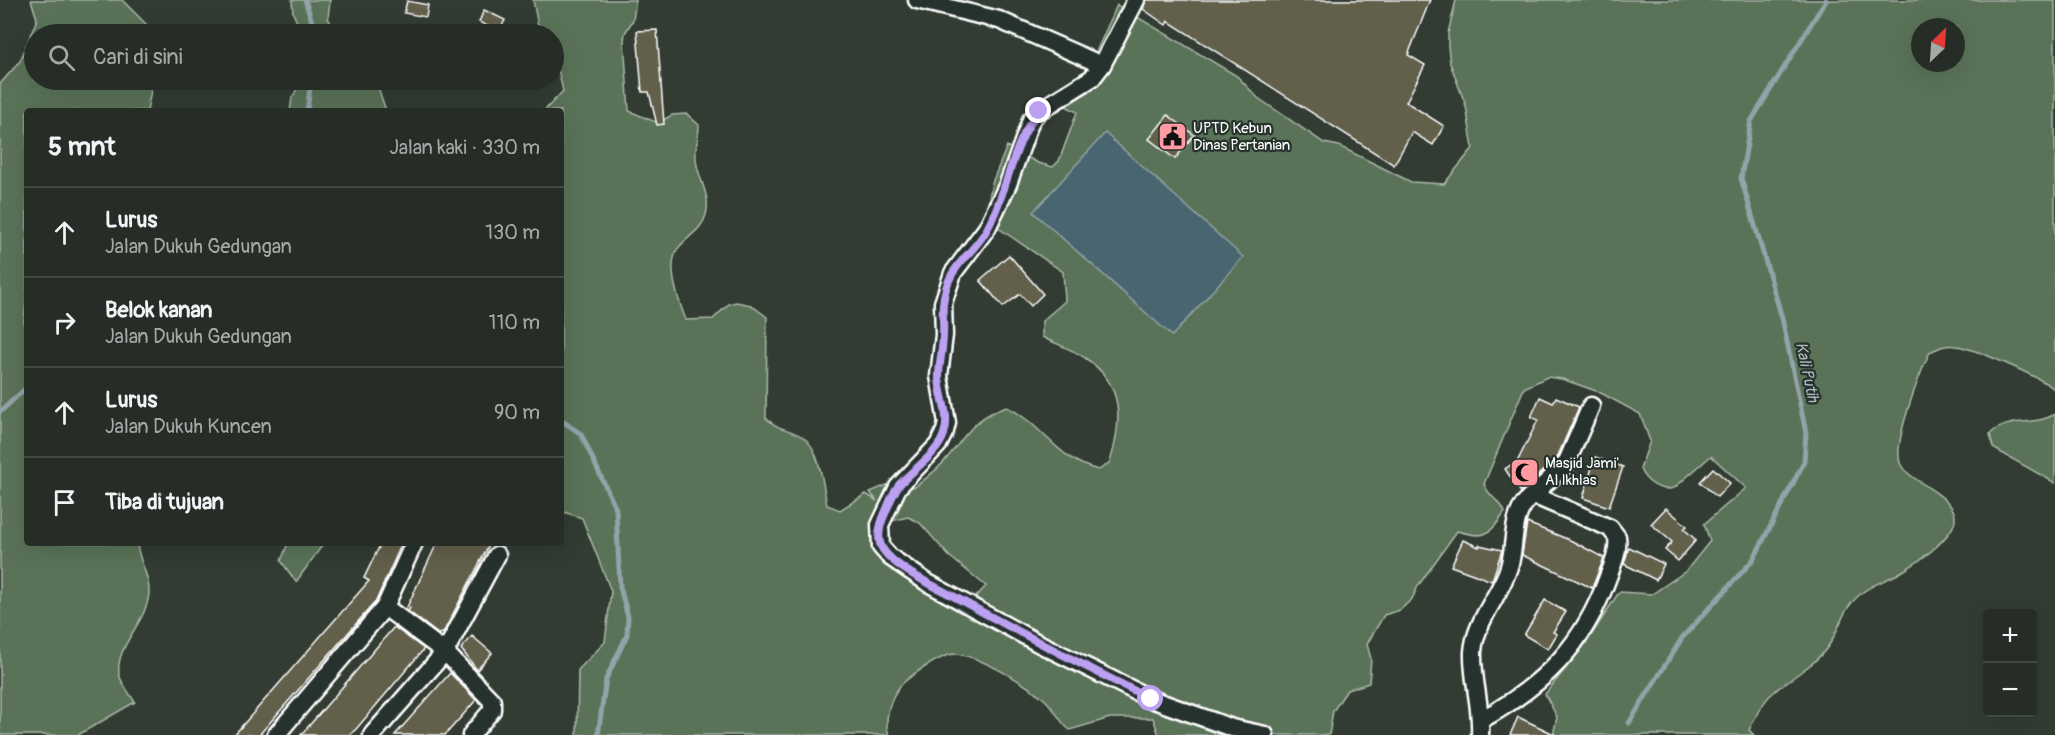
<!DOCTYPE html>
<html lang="id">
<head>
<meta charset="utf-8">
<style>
  body { margin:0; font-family:Pangolin,sans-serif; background:#2e352e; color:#f1f3f6 }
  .controls { position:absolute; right:18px; bottom:18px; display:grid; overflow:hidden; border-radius:6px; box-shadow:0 6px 24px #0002 }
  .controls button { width:54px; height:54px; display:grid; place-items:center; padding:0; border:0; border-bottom:2px solid #424943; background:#262d26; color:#f1f3f6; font:30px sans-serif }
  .compass { position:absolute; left:1911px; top:18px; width:54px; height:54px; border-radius:50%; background:#262d26; box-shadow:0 6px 24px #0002; rotate:25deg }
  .stop { position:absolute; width:18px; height:18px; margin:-14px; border:4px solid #bca0f2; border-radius:50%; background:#fff }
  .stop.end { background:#bca0f2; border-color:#fff; box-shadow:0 2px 6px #0008 }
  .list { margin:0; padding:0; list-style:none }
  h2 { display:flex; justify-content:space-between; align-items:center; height:78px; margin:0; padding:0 24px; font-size:26px }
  h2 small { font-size:20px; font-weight:400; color:#a4a8a7 }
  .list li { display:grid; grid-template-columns:39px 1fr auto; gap:18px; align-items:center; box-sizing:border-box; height:90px; padding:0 24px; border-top:2px solid #424943 }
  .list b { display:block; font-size:22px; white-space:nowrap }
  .list p { margin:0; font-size:20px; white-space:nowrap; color:#a4a8a7 }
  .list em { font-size:20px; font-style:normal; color:#a4a8a7 }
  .icon { flex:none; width:33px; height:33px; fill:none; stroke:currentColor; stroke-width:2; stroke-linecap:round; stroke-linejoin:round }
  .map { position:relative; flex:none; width:2055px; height:735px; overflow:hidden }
  .search { position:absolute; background:#262d26; box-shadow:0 6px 24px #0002; left:24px; top:24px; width:540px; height:66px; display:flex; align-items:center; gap:15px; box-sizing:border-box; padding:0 21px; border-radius:33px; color:#a4a8a7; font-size:22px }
  .panel { position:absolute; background:#262d26; box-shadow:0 6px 24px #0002; left:24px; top:108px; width:540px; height:438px; border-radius:6px }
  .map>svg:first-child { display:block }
  .green { fill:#5a7358; stroke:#acb9ac; stroke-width:1.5; fill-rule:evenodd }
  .water { fill:#4a6570; stroke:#92a3a9; stroke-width:1.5 }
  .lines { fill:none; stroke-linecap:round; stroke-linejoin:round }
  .stream { stroke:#92a3a9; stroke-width:5 }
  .building { fill:#625e4b; stroke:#fff; stroke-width:1.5 }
  .minor-casing { stroke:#fff; stroke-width:21 }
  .minor { stroke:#26332d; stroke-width:16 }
  .route { stroke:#bca0f2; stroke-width:8 }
  .labels { text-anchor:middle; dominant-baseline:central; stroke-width:4.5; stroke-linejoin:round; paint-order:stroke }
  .poi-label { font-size:15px; fill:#fff; stroke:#26332d; text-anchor:start }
  .water-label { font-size:16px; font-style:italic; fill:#aebabf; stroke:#26332d }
</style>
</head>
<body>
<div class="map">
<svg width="2055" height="735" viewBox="0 0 2055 735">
  <rect width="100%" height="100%" fill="#323c33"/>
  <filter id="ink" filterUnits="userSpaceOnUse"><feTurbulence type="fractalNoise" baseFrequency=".0167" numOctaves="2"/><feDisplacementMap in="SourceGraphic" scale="12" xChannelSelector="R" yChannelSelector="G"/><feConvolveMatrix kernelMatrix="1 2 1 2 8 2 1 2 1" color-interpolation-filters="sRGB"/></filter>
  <g filter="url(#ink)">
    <!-- green -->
    <g class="green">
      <path d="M31 0H122L156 34H34V80H153L147 111H27V295L24 321 27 334V543H137C138 560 150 576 149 592 148 622 115 645 119 674 121 683 130 694 135 702L78 735H0V84L20 61 37 19Z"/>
      <path d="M292 0H330L328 18 336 32 357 29 371 34H302L293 13Z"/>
      <path d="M533 0H636L633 20 625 33 624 41 629 111 658 123 672 115 687 114 699 125C699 136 695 146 696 157 696 177 712 194 706 215 702 229 690 235 680 246 664 263 679 302 686 320L713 319 729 304 736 302 751 305 767 317 766 418C779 431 790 428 804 438 820 449 823 486 827 505L840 510 866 494 877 501 870 492 887 485 915 487C926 478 939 469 947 458 967 434 975 416 1007 407 1044 425 1056 460 1099 470L1110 462C1122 422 1125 384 1085 358 1072 349 1056 344 1042 337V321L1065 301 1063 272 985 219 992 183 1007 146 1038 163 1053 167 1059 161 1077 112 1046 95 1088 70 1117 5 1237 76 1258 98 1324 143 1339 146 1411 182 1444 184 1473 148 1466 106 1450 63 1448 47V33L1456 0H2055V390C2043 378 1974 348 1956 346 1946 344 1938 348 1930 352 1920 373 1891 446 1901 465 1912 485 1971 500 1951 530 1941 545 1919 562 1903 571 1890 579 1875 583 1863 592 1841 609 1842 625 1829 645 1815 666 1792 676 1774 692 1762 702 1756 716 1749 730L1754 735H1553L1557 717 1545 694 1587 642 1619 592 1652 594 1686 571 1710 541 1704 524 1746 488 1711 456 1674 488C1660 492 1645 482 1640 469L1650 441 1640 414 1599 392 1562 379 1547 377 1524 388 1484 484C1488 496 1500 501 1505 512 1489 536 1485 539 1457 531L1418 586 1412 599 1400 610 1384 615 1367 644 1371 659 1369 683 1347 690 1333 711 1329 735H1159L1153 718H1110L1070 730C1059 722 1055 708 1044 699 1027 684 976 654 954 654 941 655 911 675 902 684 891 695 883 720 889 735H577L578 670 605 642 611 591 582 518 561 511V111H544L563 91 554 52V34H541L539 31ZM1920 27H1956V63H1920ZM908 517 920 523 949 556 986 586 961 613 910 582 887 564 875 525Z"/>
      <path d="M302 80H381L379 90 386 111H290L292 98Z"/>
      <path d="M2055 414V483L1993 448 1990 434C2010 416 2034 427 2055 414Z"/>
      <path d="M288 543H324L296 582 281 561Z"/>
    </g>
    <!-- water -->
    <path class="water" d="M1105 133 1243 257 1172 336 1033 212Z"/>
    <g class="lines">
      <!-- stream -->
      <g class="stream">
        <path d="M305 0 316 34"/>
        <path d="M307 111 311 80"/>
        <path d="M0 412 27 387"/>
        <path d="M561 420 581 434 616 509 620 587 628 617 627 635 606 679 598 735"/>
        <path d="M1629 723 1682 638 1753 560 1804 462 1806 433 1782 318 1741 178 1751 121 1826 0"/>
      </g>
    </g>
    <!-- building -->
    <g class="building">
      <path d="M1146 0H1430L1408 55 1425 65 1406 102 1444 126 1433 145 1412 132 1394 165 1168 21 1166 25 1143 9Z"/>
      <path d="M407 1 428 5 426 17 404 13Z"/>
      <path d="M484 10 505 20 499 32 479 22Z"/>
      <path d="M657 30 664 124 657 125 649 92H642L637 31Z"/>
      <path d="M1168 115 1194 135 1175 159 1149 139Z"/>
      <path d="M1009 255 1043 294 1031 306 1020 294 1003 307 980 280Z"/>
      <path d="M1540 397 1553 403 1556 397 1579 407 1557 458 1520 491 1505 469 1518 460 1538 420 1531 417Z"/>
      <path d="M1595 457 1623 467 1609 507 1583 498Z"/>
      <path d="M1713 468 1730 483 1717 497 1700 482Z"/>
      <path d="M1666 508 1687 526 1684 529 1696 540 1678 561 1665 550 1672 542 1651 524Z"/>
      <path d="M1527 523 1572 541 1604 558 1592 588 1522 555Z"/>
      <path d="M1463 540 1479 547V545L1502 550 1492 581 1451 566Z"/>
      <path d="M381 543H402L376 601 259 735H234L369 581 364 578Z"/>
      <path d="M437 543H490L443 633 438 634 408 611 410 608 407 607Z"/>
      <path d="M1629 547 1664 564 1656 580 1624 564Z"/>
      <path d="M1545 600 1566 612 1553 632 1557 634 1548 649 1524 635Z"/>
      <path d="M394 627 424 649 357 728 350 735H301Z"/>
      <path d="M472 636 492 653 477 670 461 649Z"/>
      <path d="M450 673 476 700 463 715 445 735H395Z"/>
      <path d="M1518 717 1556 735H1510Z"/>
    </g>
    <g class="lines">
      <defs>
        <g id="minor">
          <path d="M917 0 999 20 1102 65"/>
          <path d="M1136 0 1102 65 1092 78 1039 111 1031 120 1008 184 987 228 953 273 943 303 944 335 939 376 947 423 945 431 938 445 898 487 880 525 881 547 890 557 928 583 1038 643 1151 699 1232 728 1265 735"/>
          <path d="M1533 495 1566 464 1591 406"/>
          <path d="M414 543 385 607 445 652 492 701V710L471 735"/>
          <path d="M276 735 385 607"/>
          <path d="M372 735 445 652 497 555"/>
          <path d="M1480 735C1482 707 1472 680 1473 652 1475 621 1500 596 1509 567 1517 543 1509 513 1533 495L1610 528 1617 537C1619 551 1613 564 1608 577 1584 645 1544 685 1481 720"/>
        </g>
      </defs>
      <!-- minor casing -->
      <use href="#minor" class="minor-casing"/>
      <!-- minor -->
      <use href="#minor" class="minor"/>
    </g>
  </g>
  <g class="lines" filter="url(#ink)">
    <!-- route -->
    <path class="route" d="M1039 111C1011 144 1008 193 986 231 970 258 947 265 943 304 942 314 944 325 943 335 943 349 939 363 939 376 939 396 951 415 944 434 938 454 913 469 899 485 892 494 888 507 883 518 880 526 877 539 882 548 893 567 934 586 953 596 1018 632 1084 666 1151 699"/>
  </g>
  <!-- icons -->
  <defs>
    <symbol id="civic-square" viewBox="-11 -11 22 22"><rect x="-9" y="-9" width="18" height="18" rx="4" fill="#ff9aa2" stroke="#26332d"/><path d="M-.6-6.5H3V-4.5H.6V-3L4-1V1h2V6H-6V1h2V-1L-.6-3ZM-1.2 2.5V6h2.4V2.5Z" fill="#111"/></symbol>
    <symbol id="mosque-square" viewBox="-11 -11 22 22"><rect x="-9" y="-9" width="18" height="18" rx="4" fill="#ff9aa2" stroke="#26332d"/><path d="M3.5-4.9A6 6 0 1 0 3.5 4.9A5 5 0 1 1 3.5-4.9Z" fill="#111"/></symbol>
  </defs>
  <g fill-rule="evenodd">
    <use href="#civic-square" x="1156" y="120" width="33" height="33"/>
    <use href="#mosque-square" x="1508" y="456" width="33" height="33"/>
  </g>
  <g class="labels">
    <!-- poi labels -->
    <g class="poi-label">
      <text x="1193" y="128">UPTD Kebun<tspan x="1193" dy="17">Dinas Pertanian</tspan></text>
      <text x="1545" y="463">Masjid Jami'<tspan x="1545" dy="17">Al Ikhlas</tspan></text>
    </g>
    <!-- water labels -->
    <g class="water-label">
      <text transform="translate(1807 372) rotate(78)">Kali Putih</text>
    </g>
  </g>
</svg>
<div class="controls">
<button>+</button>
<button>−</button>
</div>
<svg class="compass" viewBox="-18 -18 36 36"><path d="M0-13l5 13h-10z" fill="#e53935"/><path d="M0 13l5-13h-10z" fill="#a4a8a7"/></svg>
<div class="stop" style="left:1151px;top:699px"></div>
<div class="stop end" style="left:1039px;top:111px"></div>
<div class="search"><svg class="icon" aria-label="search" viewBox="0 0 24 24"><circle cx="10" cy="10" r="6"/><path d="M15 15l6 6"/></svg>Cari di sini</div>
<section class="panel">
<h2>5 mnt<small>Jalan kaki · 330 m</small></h2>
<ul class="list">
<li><svg class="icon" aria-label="ahead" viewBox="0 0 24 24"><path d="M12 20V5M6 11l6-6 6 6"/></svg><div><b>Lurus</b><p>Jalan Dukuh Gedungan</p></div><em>130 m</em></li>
<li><svg class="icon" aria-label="right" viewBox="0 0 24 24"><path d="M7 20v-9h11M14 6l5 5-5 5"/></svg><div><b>Belok kanan</b><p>Jalan Dukuh Gedungan</p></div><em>110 m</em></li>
<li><svg class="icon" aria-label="ahead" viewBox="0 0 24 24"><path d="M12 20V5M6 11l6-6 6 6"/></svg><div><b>Lurus</b><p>Jalan Dukuh Kuncen</p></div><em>90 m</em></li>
<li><svg class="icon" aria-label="arrive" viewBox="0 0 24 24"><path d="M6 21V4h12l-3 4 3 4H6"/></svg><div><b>Tiba di tujuan</b></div></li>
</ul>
</section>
</div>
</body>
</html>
